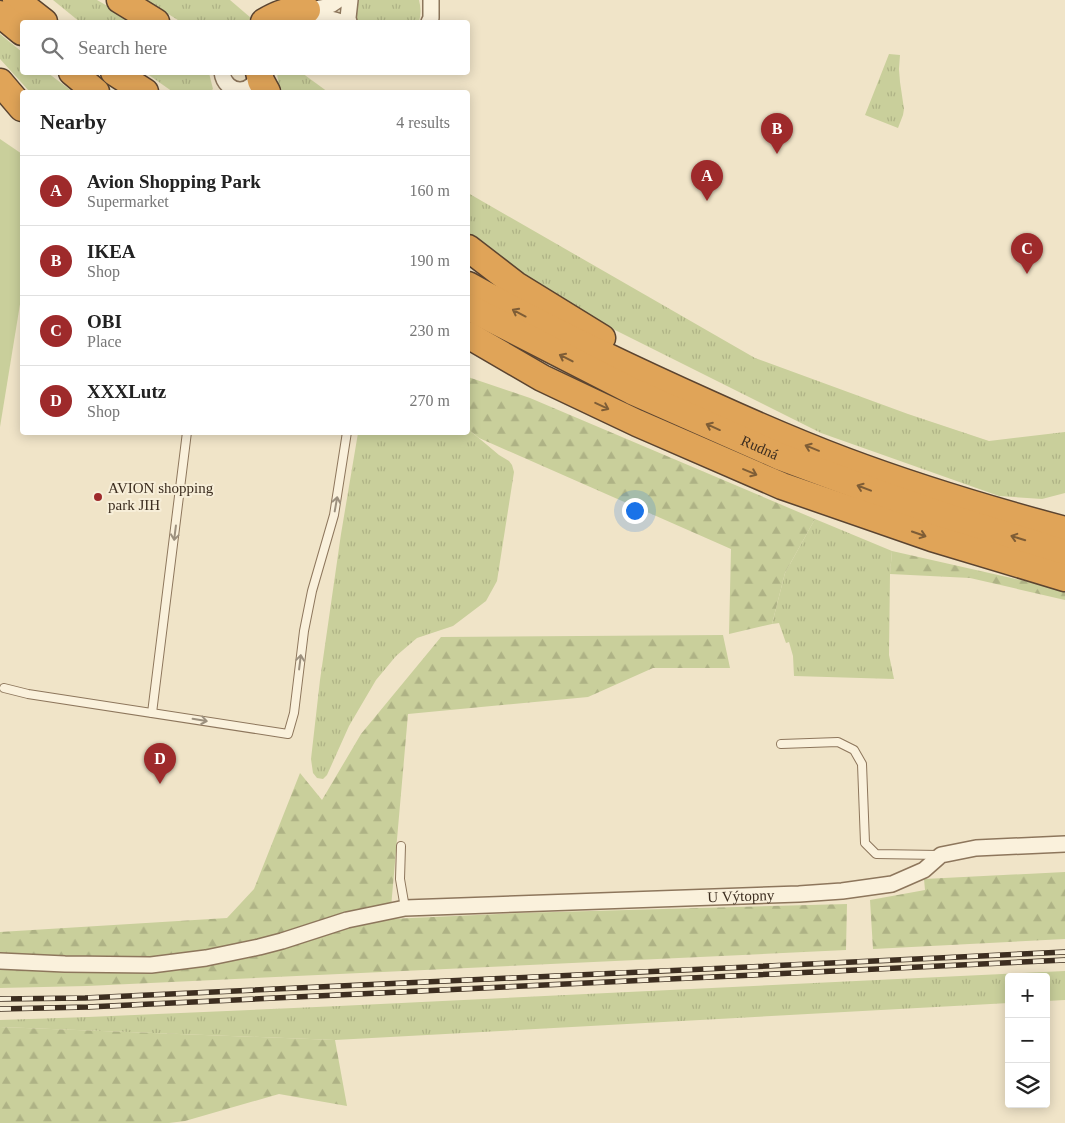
<!DOCTYPE html>
<html lang="en">
<head>
<meta charset="utf-8">
<style>
  body { margin:0; font-family:Georgia,serif; background:#f6f6f6; color:#222 }
  .controls { position:absolute; right:15px; bottom:15px; display:grid; overflow:hidden; border-radius:5px; box-shadow:0 2px 12px #0003 }
  .controls button { width:45px; height:45px; display:grid; place-items:center; padding:0; border:0; border-bottom:1px solid #e0e0e0; background:#fff; color:#222; font:25px sans-serif }
  .you { position:absolute; left:634px; top:510px; width:18px; height:18px; margin:-12px; border:4px solid #fff; border-radius:50%; background:#1a73e8; box-shadow:0 0 0 8px #1a73e833 }
  .badge { display:grid; place-items:center; width:32px; height:32px; border-radius:50%; background:#9e2a2b; color:#fff; font-size:16px; font-weight:700 }
  .pin { position:absolute; translate:-50% -41px; filter:drop-shadow(0 1px 2px #0008) }
  .pin::after { content:''; position:absolute; top:26px; width:18px; height:15px; background:inherit; clip-path:polygon(0 0,100% 0,50% 100%) }
  .list { margin:0; padding:0; list-style:none }
  h2 { display:flex; justify-content:space-between; align-items:center; height:65px; margin:0; padding:0 20px; font-size:21px }
  h2 small { font-size:16px; font-weight:400; color:#767676 }
  .list li { display:grid; grid-template-columns:32px 1fr auto; gap:15px; align-items:center; box-sizing:border-box; height:70px; padding:0 20px; border-top:1px solid #e0e0e0 }
  .list b { display:block; font-size:19px; white-space:nowrap }
  .list p { margin:0; font-size:16px; white-space:nowrap; color:#767676 }
  .list em { font-size:16px; font-style:normal; color:#767676 }
  .icon { flex:none; width:28px; height:28px; fill:none; stroke:currentColor; stroke-width:2; stroke-linecap:round; stroke-linejoin:round }
  .map { position:relative; flex:none; width:1065px; height:1123px; overflow:hidden }
  .search { position:absolute; background:#fff; box-shadow:0 2px 12px #0003; left:20px; top:20px; width:450px; height:55px; display:flex; align-items:center; gap:12px; box-sizing:border-box; padding:0 18px; border-radius:5px; color:#767676; font-size:19px }
  .panel { position:absolute; background:#fff; box-shadow:0 2px 12px #0003; left:20px; top:90px; width:450px; height:345px; border-radius:5px }
  .map>svg:first-child { display:block }
  .grass { fill:url(#grass-tufts) }
  .forest { fill:url(#forest-firs) }
  .garden { fill:#c9cf9b }
  .lines { fill:none; stroke-linecap:round; stroke-linejoin:round }
  .lane-casing { stroke:#8d765c; stroke-width:10 }
  .street-casing { stroke:#8d765c; stroke-width:18 }
  .highway-casing { stroke:#5b4430; stroke-width:29 }
  .lane { stroke:#faf1dc; stroke-width:8 }
  .street { stroke:#faf1dc; stroke-width:15 }
  .highway { stroke:#e0a458; stroke-width:26 }
  .rail-casing { stroke:#3d2e20; stroke-width:5.5 }
  .rail { stroke:#f7eed8; stroke-width:4; stroke-dasharray:11; stroke-linecap:butt }
  .oneway { stroke:#7e5d36 }
  .oneway2 { stroke:#9c907e }
  .poi-dot { fill:#9e2a2b; stroke:#f7eed8; stroke-width:2 }
  .labels { text-anchor:middle; dominant-baseline:central; stroke-width:4; stroke-linejoin:round; paint-order:stroke }
  .street-label { font-size:15px; fill:#3d2e20; stroke:#f7eed8 }
  .poi-label { font-size:15px; fill:#3d2e20; stroke:#f7eed8; text-anchor:start }
</style>
</head>
<body>
<div class="map">
<svg width="1065" height="1123" viewBox="0 0 1065 1123">
  <defs>
    <pattern id="grass-tufts" width="24" height="20" patternUnits="userSpaceOnUse" patternTransform="scale(1.25)"><rect width="24" height="20" fill="#c9cf9b"/><path d="M3 7l-1-3M5 7V3M7 7l1-3M15 17l-1-3M17 17v-4M19 17l1-3" fill="none" stroke="#aeb285"/></pattern>
    <pattern id="forest-firs" width="22" height="20" patternUnits="userSpaceOnUse" patternTransform="scale(1.25)"><rect width="22" height="20" fill="#c9cf9b"/><path d="M5 1l3.5 6h-7zM16 11l3.5 6h-7z" fill="#aeb285"/></pattern>
  </defs>
  <rect width="100%" height="100%" fill="#f0e4c8"/>
  <!-- grass -->
  <g class="grass">
    <path d="M53 0H97L135 22H80Z"/>
    <path d="M146 0H230L251 18 246 22H181Z"/>
    <path d="M356 0H419C421 8 421 14 419 22H356L354 9Z"/>
    <path d="M0 34 22 52V72L48 73 73 92H30L0 59Z"/>
    <path d="M889 54 900 55 899 69 900 82 904 109 903 115 898 128 865 115Z"/>
    <path d="M146 73H209L213 89 210 92H173Z"/>
    <path d="M277 73H302L328 92H281L279 89Z"/>
    <path d="M468 193 755 358 908 414 989 441 1065 432V493L1042 499 999 496 821 433 561 303 468 234Z"/>
    <path d="M468 429 499 455 509 461 512 465 514 472 497 581 486 601 453 626 417 638 396 656 376 680 349 726 327 775 323 779 317 778 313 773 311 759 320 680 341 534 358 433 468 432Z"/>
    <path d="M815 519 892 551 890 574 889 655 894 679 794 676 793 656 789 642 786 643 779 623 772 624 785 573Z"/>
    <path d="M1065 971V1000L1046 1001V977H1009V1003L335 1040 0 1027V1020L88 1017 339 1006Z"/>
  </g>
  <!-- forest -->
  <g class="forest">
    <path d="M468 377 530 398 815 519 785 573 772 624 729 634 731 549 479 438 468 429Z"/>
    <path d="M892 551 1065 590V600L970 578 890 574Z"/>
    <path d="M723 635 730 668H653L588 697 408 714 390 919 518 913 847 904 846 950 87 986 0 988V932L227 918 254 889 300 773 322 800 361 734 441 637Z"/>
    <path d="M1065 872V939L873 949 870 900 925 890 924 879Z"/>
    <path d="M0 1027 335 1040 347 1106 279 1094 185 1121 169 1123H0Z"/>
  </g>
  <!-- garden -->
  <path class="garden" d="M0 139 22 154V292L0 427Z"/>
  <g class="lines">
    <defs>
      <g id="lane">
        <path d="M4 688 28 694 288 734 294 713 304 631 312 591 334 515 347 432"/>
        <path d="M152 713 187 432"/>
        <path d="M781 744 838 742 854 750 862 764 865 843 876 854 939 855"/>
        <path d="M401 846 400 879 405 908"/>
      </g>
      <g id="street">
        <path d="M302 12C317 7 324 11 338 0"/>
        <path d="M306 19C319 17 330 18 341 22"/>
        <path d="M349 22 348 18 350 0"/>
        <path d="M429 22 431 18V0"/>
        <path d="M222 72C225 96 255 96 258 72"/>
        <path id="s1" d="M0 961 65 964 151 965 206 958 259 947 282 941 347 920 405 908 799 894 842 891 892 884 924 870 941 855 976 848 1065 844"/>
      </g>
      <g id="highway">
        <path d="M16 0 44 22"/>
        <path d="M120 0 156 22"/>
        <path d="M0 14 22 32"/>
        <path d="M264 22C279 13 289 10 307 10"/>
        <path d="M72 72 96 92"/>
        <path d="M114 72 145 92"/>
        <path d="M259 72 261 81 267 92"/>
        <path d="M0 82 22 108"/>
        <path d="M468 248 516 285 602 338"/>
        <path d="M468 285C547 329 629 368 712 405 756 425 800 444 845 461 917 488 990 510 1065 530"/>
        <path id="s2" d="M468 307 632 391 781 457 875 492 945 516 1065 553"/>
        <path d="M468 335 542 378 637 423 782 486 932 538 1065 578"/>
      </g>
    </defs>
    <!-- lane casing -->
    <use href="#lane" class="lane-casing"/>
    <!-- street casing -->
    <use href="#street" class="street-casing"/>
    <!-- highway casing -->
    <use href="#highway" class="highway-casing"/>
    <!-- lane -->
    <use href="#lane" class="lane"/>
    <!-- street -->
    <use href="#street" class="street"/>
    <!-- highway -->
    <use href="#highway" class="highway"/>
    <defs>
      <g id="rail">
        <path d="M0 999 85 998 1065 952"/>
        <path d="M0 1009 88 1007 1065 960"/>
      </g>
    </defs>
    <!-- rail casing -->
    <use href="#rail" class="rail-casing"/>
    <!-- rail -->
    <use href="#rail" class="rail"/>
  </g>
  <!-- one-way arrows -->
  <defs><path id="oneway-shaft" d="M-6 0H5M1.5-3L5.5 0L1.5 3" fill="none" stroke-width="1.6" stroke-linecap="round" stroke-linejoin="round" transform="scale(1.25)"/></defs>
  <g class="oneway">
    <use href="#oneway-shaft" transform="translate(519 313) rotate(-152)"/>
    <use href="#oneway-shaft" transform="translate(566 358) rotate(-153)"/>
    <use href="#oneway-shaft" transform="translate(602 406) rotate(25)"/>
    <use href="#oneway-shaft" transform="translate(713 427) rotate(-156)"/>
    <use href="#oneway-shaft" transform="translate(812 448) rotate(-158)"/>
    <use href="#oneway-shaft" transform="translate(750 472) rotate(23)"/>
    <use href="#oneway-shaft" transform="translate(864 488) rotate(-159)"/>
    <use href="#oneway-shaft" transform="translate(919 534) rotate(19)"/>
    <use href="#oneway-shaft" transform="translate(1018 538) rotate(-163)"/>
  </g>
  <g class="oneway2">
    <use href="#oneway-shaft" transform="translate(336 504) rotate(-80)"/>
    <use href="#oneway-shaft" transform="translate(175 533) rotate(97)"/>
    <use href="#oneway-shaft" transform="translate(300 662) rotate(-83)"/>
    <use href="#oneway-shaft" transform="translate(200 720) rotate(9)"/>
  </g>
  <!-- markers -->
  <circle class="poi-dot" cx="98" cy="497" r="5"/>
  <g class="labels">
    <!-- street labels -->
    <g class="street-label">
      <text stroke="none"><textPath href="#s2" startOffset="324">Rudná</textPath></text>
      <text stroke="none"><textPath href="#s1" startOffset="748">U Výtopny</textPath></text>
    </g>
    <!-- poi labels -->
    <g class="poi-label">
      <text x="108" y="488">AVION shopping<tspan x="108" dy="17">park JIH</tspan></text>
    </g>
  </g>
</svg>
<div class="controls">
<button>+</button>
<button>−</button>
<button><svg class="icon" aria-label="layers" viewBox="0 0 24 24"><path d="M12 4l9 5-9 5-9-5zM3 14l9 5 9-5"/></svg></button>
</div>
<div class="you"></div>
<div class="pin badge" style="left:707px;top:201px">A</div>
<div class="pin badge" style="left:777px;top:154px">B</div>
<div class="pin badge" style="left:1027px;top:274px">C</div>
<div class="pin badge" style="left:160px;top:784px">D</div>
<div class="search"><svg class="icon" aria-label="search" viewBox="0 0 24 24"><circle cx="10" cy="10" r="6"/><path d="M15 15l6 6"/></svg>Search here</div>
<section class="panel">
<h2>Nearby<small>4 results</small></h2>
<ul class="list">
<li><span class="badge">A</span><div><b>Avion Shopping Park</b><p>Supermarket</p></div><em>160 m</em></li>
<li><span class="badge">B</span><div><b>IKEA</b><p>Shop</p></div><em>190 m</em></li>
<li><span class="badge">C</span><div><b>OBI</b><p>Place</p></div><em>230 m</em></li>
<li><span class="badge">D</span><div><b>XXXLutz</b><p>Shop</p></div><em>270 m</em></li>
</ul>
</section>
</div>
</body>
</html>
